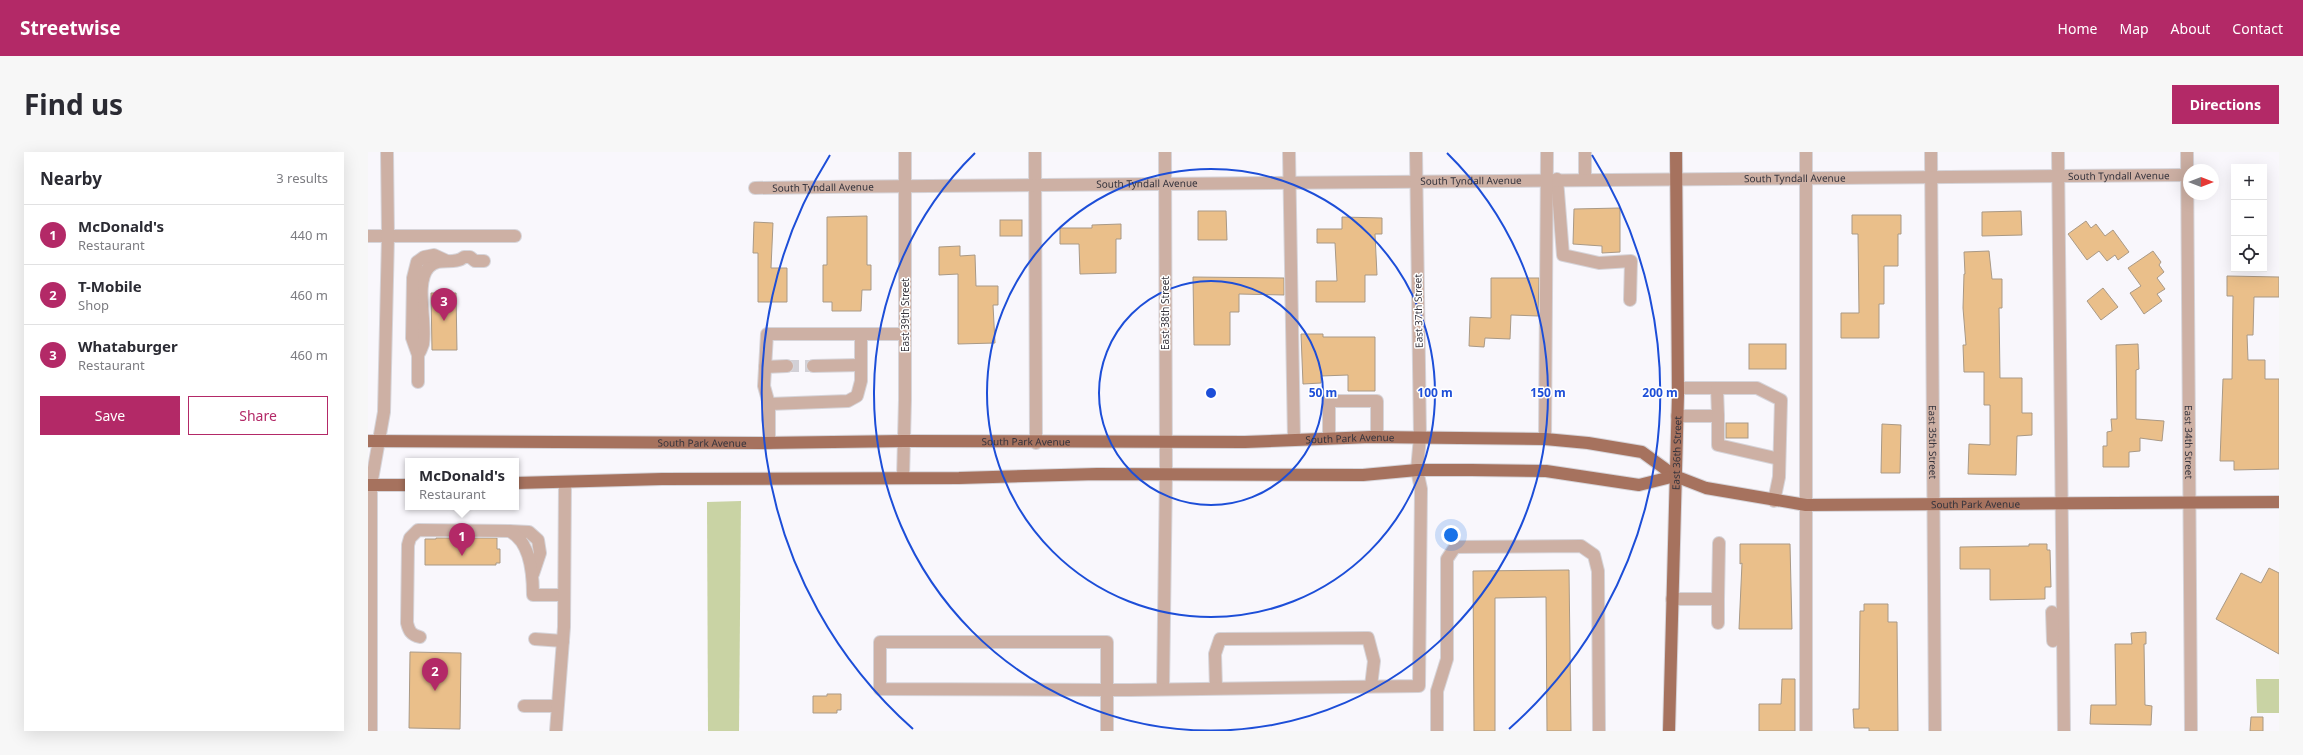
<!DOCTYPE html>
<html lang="en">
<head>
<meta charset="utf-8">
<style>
  body { margin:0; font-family:"Noto Sans",sans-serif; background:#f7f7f7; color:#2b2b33 }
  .controls { position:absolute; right:12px; top:12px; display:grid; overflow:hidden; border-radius:0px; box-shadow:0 4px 16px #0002 }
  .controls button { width:36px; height:36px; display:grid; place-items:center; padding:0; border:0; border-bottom:1px solid #e1e1e2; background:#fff; color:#2b2b33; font:20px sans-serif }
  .compass { position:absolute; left:1815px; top:12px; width:36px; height:36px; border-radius:50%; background:#fff; box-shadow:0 4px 16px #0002; rotate:90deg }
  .you { position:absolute; left:1083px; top:383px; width:14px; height:14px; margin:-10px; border:3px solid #fff; border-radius:50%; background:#1a73e8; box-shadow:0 0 0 6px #1a73e833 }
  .badge { display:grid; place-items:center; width:26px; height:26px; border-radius:50%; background:#b32967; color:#fff; font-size:13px; font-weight:700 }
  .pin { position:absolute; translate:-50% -33px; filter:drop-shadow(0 1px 2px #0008) }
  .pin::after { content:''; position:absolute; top:21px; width:14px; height:12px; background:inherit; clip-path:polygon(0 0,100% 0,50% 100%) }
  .popup { position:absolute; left:37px; top:306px; width:114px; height:52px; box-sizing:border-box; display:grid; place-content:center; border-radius:0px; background:#fff; filter:drop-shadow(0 1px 3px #0005); font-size:13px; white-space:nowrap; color:#7c7c81 }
  .popup b { font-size:15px; color:#2b2b33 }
  .popup::after { content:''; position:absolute; left:50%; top:100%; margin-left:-8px; border:8px solid transparent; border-top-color:#fff }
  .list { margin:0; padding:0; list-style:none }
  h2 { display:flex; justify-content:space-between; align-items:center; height:52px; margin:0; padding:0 16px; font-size:17px }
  h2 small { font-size:13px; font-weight:400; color:#7c7c81 }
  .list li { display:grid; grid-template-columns:26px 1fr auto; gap:12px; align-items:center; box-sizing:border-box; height:60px; padding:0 16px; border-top:1px solid #e1e1e2 }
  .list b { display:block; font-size:15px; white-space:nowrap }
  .list p { margin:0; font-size:13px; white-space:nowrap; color:#7c7c81 }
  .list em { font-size:13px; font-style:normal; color:#7c7c81 }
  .actions { display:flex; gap:8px; padding:12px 16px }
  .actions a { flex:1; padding:9px 0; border:1px solid #b32967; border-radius:0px; text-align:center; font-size:14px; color:#b32967 }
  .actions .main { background:#b32967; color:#fff }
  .icon { flex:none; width:22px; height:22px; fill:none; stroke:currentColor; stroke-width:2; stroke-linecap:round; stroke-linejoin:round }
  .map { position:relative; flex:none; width:1911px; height:579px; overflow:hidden; border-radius:0px }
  header { display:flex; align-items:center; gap:24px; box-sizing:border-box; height:56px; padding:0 20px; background:#b32967; color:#fff }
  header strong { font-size:19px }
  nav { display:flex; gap:22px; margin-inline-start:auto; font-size:14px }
  .intro { display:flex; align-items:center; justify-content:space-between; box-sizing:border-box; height:96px; padding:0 24px }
  h1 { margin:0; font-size:28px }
  .button { padding:10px 18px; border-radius:0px; background:#b32967; color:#fff; font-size:14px; font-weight:700 }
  main { display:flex; gap:24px; padding:0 24px }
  aside { flex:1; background:#fff; border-radius:0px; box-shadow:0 4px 16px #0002 }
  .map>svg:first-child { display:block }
  .green { fill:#c9d3a4 }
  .building { fill:#eabf8a; stroke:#a99986 }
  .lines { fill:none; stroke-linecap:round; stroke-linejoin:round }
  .minor-tunnel { stroke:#d2d0d6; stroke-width:12; stroke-dasharray:12 6; stroke-linecap:butt }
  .minor-casing { stroke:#d6d4d9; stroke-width:14 }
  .major-casing { stroke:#d6d4d9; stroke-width:14 }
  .minor { stroke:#cdb0a4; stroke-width:12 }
  .major { stroke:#a6725e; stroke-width:12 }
  .ring { fill:none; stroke:#1d4ed8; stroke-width:2 }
  .labels { text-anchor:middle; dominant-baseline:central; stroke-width:3; stroke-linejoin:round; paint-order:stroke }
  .street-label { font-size:10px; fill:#35333c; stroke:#fff }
  .centre { fill:#1d4ed8; stroke:#fff; stroke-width:2 }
  .ring-label { font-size:12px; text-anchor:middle; font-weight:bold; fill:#1d4ed8; stroke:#fff; stroke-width:3; stroke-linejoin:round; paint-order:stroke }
</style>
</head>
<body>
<header>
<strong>Streetwise</strong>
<nav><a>Home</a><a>Map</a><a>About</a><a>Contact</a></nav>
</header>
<div class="intro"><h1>Find us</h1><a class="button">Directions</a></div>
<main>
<aside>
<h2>Nearby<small>3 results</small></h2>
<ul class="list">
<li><span class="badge">1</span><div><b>McDonald's</b><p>Restaurant</p></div><em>440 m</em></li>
<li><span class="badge">2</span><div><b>T-Mobile</b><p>Shop</p></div><em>460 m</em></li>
<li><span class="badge">3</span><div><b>Whataburger</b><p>Restaurant</p></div><em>460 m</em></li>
</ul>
<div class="actions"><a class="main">Save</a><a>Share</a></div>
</aside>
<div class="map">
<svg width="1911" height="579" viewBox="0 0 1911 579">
  <rect width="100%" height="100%" fill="#f9f7fc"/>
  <!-- green -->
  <g class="green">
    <path d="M373 349 371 579H340L339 350Z"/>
    <path d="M1888 527H1911V561H1889Z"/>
  </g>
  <!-- building -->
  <g class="building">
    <path d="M1252 56V100L1234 101V94L1205 92 1206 57Z"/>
    <path d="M830 59H858L859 88H830Z"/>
    <path d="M1653 59 1654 83 1614 84V60Z"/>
    <path d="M1484 63H1533V82H1530V114H1516V152H1511V186H1473V161H1491L1490 82H1484Z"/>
    <path d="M499 64V113H503V138H494L493 159H464V150H455V113H459V65Z"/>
    <path d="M974 65 1014 66V82H1007L1009 123H997V150H948V129H969L967 91H949V77H974Z"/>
    <rect x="632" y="68" width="22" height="16"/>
    <path d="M1718 69 1723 76 1728 72 1737 84 1745 78 1761 100 1750 108 1747 103 1739 109 1731 99 1719 108 1700 82Z"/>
    <path d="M386 70 405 71 403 116H419V150H390V101H385Z"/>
    <path d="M753 72V87H748V121L712 122 711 92H692V76H724V73Z"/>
    <path d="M592 94V104L607 103 608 134H630V153H625L627 191 590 192V122L571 123V95Z"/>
    <path d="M1621 99 1624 127H1634V156H1631L1632 226H1654V261H1664V283L1649 284 1648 323 1600 322 1601 292 1622 293V253H1616V220H1596L1595 193H1598L1595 156 1596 122H1597L1596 100Z"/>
    <path d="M1785 99 1793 110 1791 113 1796 120 1789 126 1797 137 1789 142 1794 149 1776 162 1762 141 1773 134 1760 116Z"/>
    <path d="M1859 124 1911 125V145H1886L1885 183H1879L1880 208H1897V227H1911V317L1866 318V309H1852L1855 227H1864L1865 144H1859Z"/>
    <path d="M825 125 916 126V143L871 142V160H862V193H826Z"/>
    <path d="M1123 126H1171L1170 164 1143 163 1142 187 1117 186 1116 195 1101 194 1102 165 1123 166Z"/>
    <path d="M1735 136 1750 155 1733 168 1719 149Z"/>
    <path d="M63 141H88L89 198H64Z"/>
    <path d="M933 182H955V185H1007V239H980V223L953 224V231L935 232Z"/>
    <rect x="1381" y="192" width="37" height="25"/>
    <path d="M1770 192 1771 217 1768 218V267L1796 269 1794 289 1772 286V299L1761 300V315H1735V294H1739V280L1744 279 1743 267H1749L1748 193Z"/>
    <rect x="1358" y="271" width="22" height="15"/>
    <path d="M1514 272 1533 273 1532 321H1513Z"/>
    <path d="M68 386H129V397H132V411H128V413H57V387H68Z"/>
    <path d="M1372 392H1422L1424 477H1371L1374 411 1372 412Z"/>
    <path d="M1661 392H1679V398H1682L1683 435H1677V447L1622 448V417H1592V395L1661 394Z"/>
    <path d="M1901 416 1911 421V502L1848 467 1873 421 1893 431Z"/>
    <path d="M1201 418 1203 579H1179L1178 445 1127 446V579H1106L1105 419Z"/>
    <path d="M1496 452H1520V470H1529L1530 579H1501V576H1486L1485 557H1491L1492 459H1496Z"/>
    <path d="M1778 480V492H1776L1777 553 1784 554 1783 573 1722 572 1723 553H1748L1747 492H1764L1763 481Z"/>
    <path d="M42 500 93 501 92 577 41 576Z"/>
    <path d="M1414 527H1427V579H1391V552H1413Z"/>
    <path d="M459 542H473V558H469V561H445V544H459Z"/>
    <path d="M1883 565H1895V579H1882Z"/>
  </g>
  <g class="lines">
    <!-- minor-tunnel -->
    <path class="minor-tunnel" d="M419 214H445"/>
    <defs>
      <g id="minor">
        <path d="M667 0 668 291"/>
        <path d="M921 0 926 288"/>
        <path d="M1217 0V27"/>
        <path d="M1438 0V579"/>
        <path id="s1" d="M1563 0 1567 579"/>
        <path d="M1690 0 1696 579"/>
        <path id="s2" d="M1819 0 1823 579"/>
        <path d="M1189 27 1195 103 1231 111 1263 109 1262 148"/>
        <path id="s3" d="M387 36C864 29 1341 27 1819 23"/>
        <path d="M0 84H147"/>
        <path d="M50 203C52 200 54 195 55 192 59 171 46 131 61 115 72 104 86 114 96 105H102L107 109H116"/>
        <path d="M445 214 493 213"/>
        <path d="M397 215 419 214"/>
        <path d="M50 230V203L44 186 45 126 49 110 56 105 66 103 79 109"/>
        <path d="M1310 236H1389L1413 248 1411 325 1406 349"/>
        <path d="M401 252 480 249 489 244 493 229V182"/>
        <path d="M1309 264H1350L1349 236"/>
        <path d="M1350 264V293L1411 307"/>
        <path d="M961 286V249H1009V285"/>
        <path d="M1177 287 1179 0"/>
        <path d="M401 291V252L396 234 399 182H537"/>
        <path d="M535 326 537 248V0"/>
        <path d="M141 379 161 380 170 388 172 401 165 422"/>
        <path d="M1304 447H1350L1351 391"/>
        <path d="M1350 447V471"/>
        <path d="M1684 460 1685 489"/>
        <path d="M52 485C43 483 41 479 39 471L40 393 42 386 50 378 141 379C163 389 165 423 165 443H196"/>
        <path d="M167 487 195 489"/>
        <path d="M848 536 847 502 852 487 1000 486 1006 509 1003 534"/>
        <path d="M795 537 798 322 797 0"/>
        <path d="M156 554H189"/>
        <path d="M3 579V333L16 260 20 84 19 0"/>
        <path d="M188 579 196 475 197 331"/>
        <path d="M739 579V490H512V537L739 538H762L1051 534 1053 337 1049 318 1052 285 1048 0"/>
        <path d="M1069 579V539L1079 507V407L1087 395 1213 394 1226 403 1230 419 1231 579"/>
      </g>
      <g id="major">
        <path id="s4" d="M0 289 391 291 536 289 877 290 1003 285 1177 287 1220 291 1274 300 1307 324 1338 336 1438 353 1911 350"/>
        <path d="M148 331 294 327 591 326 729 322 995 323 1049 318H1103L1178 319 1271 333 1307 324"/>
        <path d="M0 333H40"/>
        <path id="s5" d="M1301 579 1310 243 1308 0"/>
      </g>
    </defs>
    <!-- minor casing -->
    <use href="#minor" class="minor-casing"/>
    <!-- major casing -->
    <use href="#major" class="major-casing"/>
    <!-- minor -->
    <use href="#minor" class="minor"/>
    <!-- major -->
    <use href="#major" class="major"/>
  </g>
  <!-- distance rings -->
  <g class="ring">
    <circle cx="843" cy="241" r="112"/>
    <circle cx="843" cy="241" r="224"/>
    <path d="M1079 1A337 337 0 1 1 607 1"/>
    <path d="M545 577A449 449 0 0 1 462 3M1224 3A449 449 0 0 1 1141 577"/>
  </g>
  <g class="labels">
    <!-- street labels -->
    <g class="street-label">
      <text stroke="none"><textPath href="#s3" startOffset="1364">South Tyndall Avenue</textPath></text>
      <text stroke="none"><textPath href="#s3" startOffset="1040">South Tyndall Avenue</textPath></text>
      <text stroke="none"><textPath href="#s3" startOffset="716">South Tyndall Avenue</textPath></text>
      <text stroke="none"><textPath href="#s3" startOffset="392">South Tyndall Avenue</textPath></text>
      <text stroke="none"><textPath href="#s3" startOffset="68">South Tyndall Avenue</textPath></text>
      <text transform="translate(1050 159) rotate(-91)">East 37th Street</text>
      <text transform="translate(797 161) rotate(-90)">East 38th Street</text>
      <text transform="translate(537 163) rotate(-90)">East 39th Street</text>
      <text stroke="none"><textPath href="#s4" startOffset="982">South Park Avenue</textPath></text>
      <text stroke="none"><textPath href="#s4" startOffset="658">South Park Avenue</textPath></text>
      <text stroke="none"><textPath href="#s1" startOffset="290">East 35th Street</textPath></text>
      <text stroke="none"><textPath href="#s2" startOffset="290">East 34th Street</textPath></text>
      <text stroke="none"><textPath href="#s4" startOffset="334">South Park Avenue</textPath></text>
      <text stroke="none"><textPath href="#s5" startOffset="278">East 36th Street</textPath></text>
      <text stroke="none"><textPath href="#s4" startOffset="1620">South Park Avenue</textPath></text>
    </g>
  </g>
  <circle cx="843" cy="241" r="6" class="centre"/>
  <g class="ring-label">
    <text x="955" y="245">50 m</text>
    <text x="1067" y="245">100 m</text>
    <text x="1180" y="245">150 m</text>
    <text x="1292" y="245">200 m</text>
  </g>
</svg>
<div class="controls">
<button>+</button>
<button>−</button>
<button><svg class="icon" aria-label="locate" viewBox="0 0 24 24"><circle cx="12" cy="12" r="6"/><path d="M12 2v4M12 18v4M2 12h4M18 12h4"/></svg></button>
</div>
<svg class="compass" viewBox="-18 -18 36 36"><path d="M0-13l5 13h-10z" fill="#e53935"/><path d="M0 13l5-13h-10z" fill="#7c7c81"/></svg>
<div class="you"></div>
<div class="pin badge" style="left:94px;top:404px">1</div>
<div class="popup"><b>McDonald's</b>Restaurant</div>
<div class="pin badge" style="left:67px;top:539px">2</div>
<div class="pin badge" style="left:76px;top:169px">3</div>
</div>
</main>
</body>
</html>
